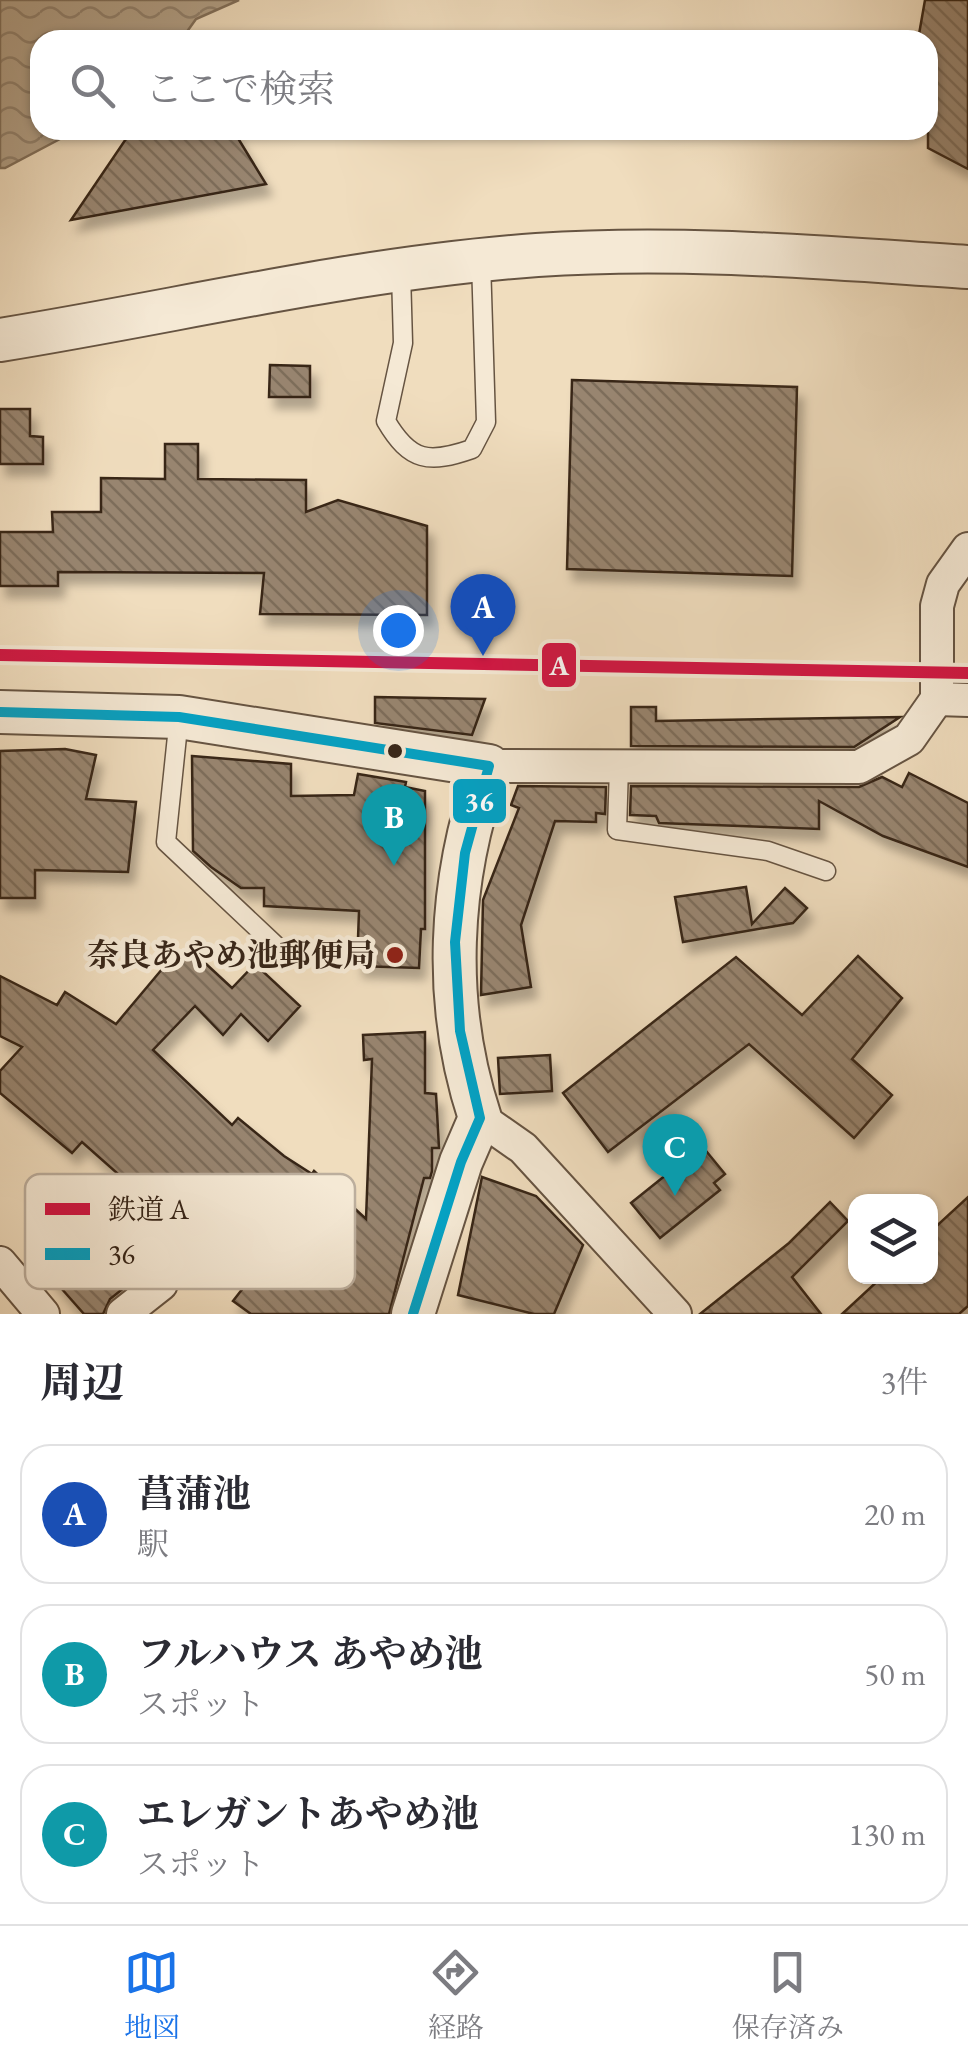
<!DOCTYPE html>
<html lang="ja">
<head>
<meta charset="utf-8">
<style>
  body { margin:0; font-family:"EB Garamond","Noto Serif JP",serif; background:#f7f7f7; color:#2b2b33 }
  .controls { position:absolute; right:30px; bottom:30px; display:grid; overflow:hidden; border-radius:20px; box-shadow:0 2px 8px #0004 }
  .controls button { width:90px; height:90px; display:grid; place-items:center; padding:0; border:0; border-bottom:2px solid #e1e1e2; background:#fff; color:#2b2b33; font:50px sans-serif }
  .you { position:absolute; left:398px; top:630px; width:35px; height:35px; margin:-25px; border:8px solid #fff; border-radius:50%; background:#1a73e8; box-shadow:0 0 0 15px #1a73e833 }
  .badge { display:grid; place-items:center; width:65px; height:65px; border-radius:50%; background:#1a73e8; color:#fff; font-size:32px; font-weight:700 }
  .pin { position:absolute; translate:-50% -82px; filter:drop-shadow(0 2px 5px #0008) }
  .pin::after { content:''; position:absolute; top:52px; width:35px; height:30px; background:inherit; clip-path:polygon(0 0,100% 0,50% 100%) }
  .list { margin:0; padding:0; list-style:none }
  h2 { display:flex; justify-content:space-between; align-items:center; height:130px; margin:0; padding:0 40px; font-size:42px }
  h2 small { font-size:32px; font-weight:400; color:#7c7c81 }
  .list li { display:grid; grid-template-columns:65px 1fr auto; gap:30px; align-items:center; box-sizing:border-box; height:140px; margin:0 20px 20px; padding:0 20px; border:2px solid #e1e1e2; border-radius:30px }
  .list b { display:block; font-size:38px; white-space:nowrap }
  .list p { margin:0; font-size:32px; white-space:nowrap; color:#7c7c81 }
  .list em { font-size:32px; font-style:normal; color:#7c7c81 }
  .icon { flex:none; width:55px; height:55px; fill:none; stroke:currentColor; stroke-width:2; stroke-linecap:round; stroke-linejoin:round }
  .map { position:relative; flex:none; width:968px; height:1314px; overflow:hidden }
  .search { position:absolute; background:#fff; box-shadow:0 2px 8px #0004; left:30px; right:30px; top:30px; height:110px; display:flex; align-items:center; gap:25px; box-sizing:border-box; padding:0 35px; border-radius:30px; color:#7c7c81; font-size:38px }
  .sheet { height:610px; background:#fff }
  nav { display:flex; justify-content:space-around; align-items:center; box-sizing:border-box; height:140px; border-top:2px solid #e1e1e2; background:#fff; font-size:28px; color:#7c7c81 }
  nav a { display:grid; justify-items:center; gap:5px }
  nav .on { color:#1a73e8 }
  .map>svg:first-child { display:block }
  .water { fill:url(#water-waves); stroke:#816f5a; stroke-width:2.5 }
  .building { fill:url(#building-back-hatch); stroke:#382619; stroke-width:2.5; filter:url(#shadow) }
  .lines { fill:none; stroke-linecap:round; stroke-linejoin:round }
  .service-casing { stroke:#665442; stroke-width:21 }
  .minor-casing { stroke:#665442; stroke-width:36 }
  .tertiary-casing { stroke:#665442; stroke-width:46 }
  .service { stroke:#f5e9d5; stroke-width:18 }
  .minor { stroke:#f5e9d5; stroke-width:32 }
  .tertiary { stroke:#f5e9d5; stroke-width:42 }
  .bus-1-casing { stroke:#f5e9d5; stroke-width:18 }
  .bus-1 { stroke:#03a2c5; stroke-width:10 }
  .rail-1-casing { stroke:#f5e9d5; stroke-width:20 }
  .rail-1 { stroke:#d21644; stroke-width:12 }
  .bus-dot { fill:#382619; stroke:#f5e9d5; stroke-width:4 }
  .poi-dot { fill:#8f2418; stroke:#f5e9d5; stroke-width:4 }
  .labels { text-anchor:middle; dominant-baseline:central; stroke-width:9; stroke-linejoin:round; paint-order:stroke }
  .poi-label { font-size:32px; font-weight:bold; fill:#382619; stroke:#f5e9d5; text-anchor:end }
  .key { fill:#f5e9d5; stroke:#bcae9d; stroke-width:2.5 }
  .key-label { font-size:28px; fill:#382619 }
  .line-badge { stroke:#f5e9d5; stroke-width:4 }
  .badge-label { font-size:28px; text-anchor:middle; font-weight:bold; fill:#fff }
</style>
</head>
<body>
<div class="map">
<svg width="968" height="1314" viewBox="0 0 968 1314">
  <defs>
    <pattern id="water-waves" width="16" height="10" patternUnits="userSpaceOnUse" patternTransform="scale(2.5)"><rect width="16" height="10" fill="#b19f86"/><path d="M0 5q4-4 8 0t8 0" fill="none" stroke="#91816d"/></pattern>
    <pattern id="building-back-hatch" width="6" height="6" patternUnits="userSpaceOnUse" patternTransform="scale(2.5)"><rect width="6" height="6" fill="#98856f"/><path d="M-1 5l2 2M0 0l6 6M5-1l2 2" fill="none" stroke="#7d6d5a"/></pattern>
    <filter id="shadow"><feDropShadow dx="6" dy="11" stdDeviation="5" flood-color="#0004"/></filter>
  </defs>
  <rect width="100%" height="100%" fill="#f0ddbe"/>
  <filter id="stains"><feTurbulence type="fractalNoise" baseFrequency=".002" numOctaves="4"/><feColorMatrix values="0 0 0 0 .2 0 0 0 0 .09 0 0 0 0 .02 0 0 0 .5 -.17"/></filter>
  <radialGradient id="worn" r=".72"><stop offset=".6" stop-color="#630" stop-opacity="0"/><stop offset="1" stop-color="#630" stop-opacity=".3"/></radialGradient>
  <!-- water -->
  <path class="water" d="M0 0H239L196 19 181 40H40V130H77L5 168H0Z"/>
  <!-- building -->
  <g class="building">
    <path d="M925 0H968V169L928 148V40H918Z"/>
    <path d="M132 130H233L266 184 71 220Z"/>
    <path d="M270 365 310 366V397H269Z"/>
    <path d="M572 380 797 387 792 576 567 569Z"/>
    <path d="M0 409H30V436L43 437V464H0Z"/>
    <path d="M165 444H198V479L306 480V512L338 500 427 526V615L260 614 264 573 58 572V586H0V532H53L52 512H101V478L165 479Z"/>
    <path d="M375 697 485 699 472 735 375 723Z"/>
    <path d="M631 707H656V721L900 717 854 747 631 746Z"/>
    <path d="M65 749 96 755 86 799 136 802 128 872 35 870V898H0V751Z"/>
    <path d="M192 756 291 764V796L354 795 358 774 406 782 405 787 425 791V929H421L419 968 357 966 359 911 264 906V888H241L211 867 193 851Z"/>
    <path d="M909 773 968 803V867L883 836 819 801V829L659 823 656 816 630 815 631 786 859 787 882 777 902 787Z"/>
    <path d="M518 786 606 787 605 814 596 813V822L555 821 521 925 531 987 481 995 483 900 519 808 511 805Z"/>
    <path d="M746 887 752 924 785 888 807 908 793 923 683 942 675 897Z"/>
    <path d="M191 950 232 988 255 964 300 1006 268 1041 241 1014 223 1035 195 1006 153 1050 232 1125 238 1118 284 1156 312 1174 314 1171 366 1219 372 1059 364 1060 363 1035 425 1032V1093L436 1094 439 1148H432V1171L430 1178H424L389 1314H251L233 1301 247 1283 188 1234 175 1249 131 1210 143 1196 82 1142 72 1153 0 1093V1071L22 1047 0 1036V976L57 1005 65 992 116 1024 168 962 173 967Z"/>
    <path d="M858 956 902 998 852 1059 892 1095 854 1138 749 1044 608 1152 563 1093 736 957 802 1015Z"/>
    <path d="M550 1055 552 1091 500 1094 498 1058Z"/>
    <path d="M702 1146 725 1174 714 1183 720 1190 660 1238 631 1203Z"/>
    <path d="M482 1177 536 1196 583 1245 554 1314H534L458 1295Z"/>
    <path d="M968 1197V1306L959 1314H842L883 1276H930V1232Z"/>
    <path d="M830 1202 848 1221 792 1277 821 1314H700L789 1243Z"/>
    <path d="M72 1219 130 1283 110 1299 103 1314H84L31 1254Z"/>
  </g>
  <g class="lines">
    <defs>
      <g id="service">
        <path d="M401 273 403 343 386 421C410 462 429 464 472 449L486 422 481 261"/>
        <path d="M179 717 166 842 287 956"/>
        <path d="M619 767 617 830 768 851 826 871"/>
      </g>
      <g id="minor">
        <path d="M937 699 968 700"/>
        <path d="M489 766 859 767 909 739 937 699V606L943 584 968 549"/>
        <path d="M480 1118 523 1148 675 1314"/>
        <path d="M0 1263 43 1314"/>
        <path d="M123 1314 161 1284"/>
      </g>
      <g id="tertiary">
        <path d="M0 340C180 311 355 268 537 255 680 245 826 258 968 267"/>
        <path d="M0 712 179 717 489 766C448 880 442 1003 480 1118L461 1162 413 1314"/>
      </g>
    </defs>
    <!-- service casing -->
    <use href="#service" class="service-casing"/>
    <!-- minor casing -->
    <use href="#minor" class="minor-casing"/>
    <!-- tertiary casing -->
    <use href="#tertiary" class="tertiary-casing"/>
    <!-- service -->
    <use href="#service" class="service"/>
    <!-- minor -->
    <use href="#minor" class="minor"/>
    <!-- tertiary -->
    <use href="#tertiary" class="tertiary"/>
    <defs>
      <path id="bus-1" d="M0 712 179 717 489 766 465 853 455 942 460 1031 480 1118 461 1162 413 1314"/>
    </defs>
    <!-- bus-1 casing -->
    <use href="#bus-1" class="bus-1-casing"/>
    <!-- bus-1 -->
    <use href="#bus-1" class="bus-1"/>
    <defs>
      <path id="rail-1" d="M0 655 968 673"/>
    </defs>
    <!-- rail-1 casing -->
    <use href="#rail-1" class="rail-1-casing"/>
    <!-- rail-1 -->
    <use href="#rail-1" class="rail-1"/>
  </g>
  <!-- markers -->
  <circle class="bus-dot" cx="395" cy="751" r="9"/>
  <circle class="poi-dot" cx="395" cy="955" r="10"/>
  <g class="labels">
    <!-- poi labels -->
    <g class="poi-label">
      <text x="375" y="955">奈良あやめ池郵便局</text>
    </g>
  </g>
  <!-- legend -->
  <rect x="25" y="1174" width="330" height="115" rx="15" class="key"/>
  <rect x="45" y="1203" width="45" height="12" fill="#d21644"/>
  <rect x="45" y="1248" width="45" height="12" fill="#03a2c5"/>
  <g class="key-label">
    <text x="108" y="1219">鉄道 A</text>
    <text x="108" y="1264">36</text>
  </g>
  <g class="line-badge">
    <rect x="540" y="641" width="38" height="48" rx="10" fill="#d21644"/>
    <rect x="451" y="777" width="57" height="48" rx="10" fill="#03a2c5"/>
  </g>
  <g class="badge-label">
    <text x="559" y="675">A</text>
    <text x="479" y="811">36</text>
  </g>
  <rect width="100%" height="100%" filter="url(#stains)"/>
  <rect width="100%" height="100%" fill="url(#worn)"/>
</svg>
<div class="controls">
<button><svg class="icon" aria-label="layers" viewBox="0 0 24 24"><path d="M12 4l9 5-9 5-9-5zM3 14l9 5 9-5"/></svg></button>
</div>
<div class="you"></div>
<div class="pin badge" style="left:483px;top:656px;background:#1a4fb4">A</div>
<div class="pin badge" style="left:394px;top:866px;background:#0f9aa8">B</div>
<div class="pin badge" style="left:675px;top:1196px;background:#0f9aa8">C</div>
<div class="search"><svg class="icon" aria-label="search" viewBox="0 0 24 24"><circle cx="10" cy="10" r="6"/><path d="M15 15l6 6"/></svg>ここで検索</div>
</div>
<section class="sheet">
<h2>周辺<small>3件</small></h2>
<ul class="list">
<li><span class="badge" style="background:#1a4fb4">A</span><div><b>菖蒲池</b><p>駅</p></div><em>20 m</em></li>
<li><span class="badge" style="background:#0f9aa8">B</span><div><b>フルハウス あやめ池</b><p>スポット</p></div><em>50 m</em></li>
<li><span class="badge" style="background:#0f9aa8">C</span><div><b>エレガントあやめ池</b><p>スポット</p></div><em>130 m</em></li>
</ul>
</section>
<nav>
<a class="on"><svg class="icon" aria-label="map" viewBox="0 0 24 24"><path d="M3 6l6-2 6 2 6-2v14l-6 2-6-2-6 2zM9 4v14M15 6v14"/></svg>地図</a>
<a><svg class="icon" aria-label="directions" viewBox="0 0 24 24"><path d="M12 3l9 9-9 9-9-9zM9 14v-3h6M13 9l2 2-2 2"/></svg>経路</a>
<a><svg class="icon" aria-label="saved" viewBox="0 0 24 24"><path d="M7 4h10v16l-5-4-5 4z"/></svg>保存済み</a>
</nav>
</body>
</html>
